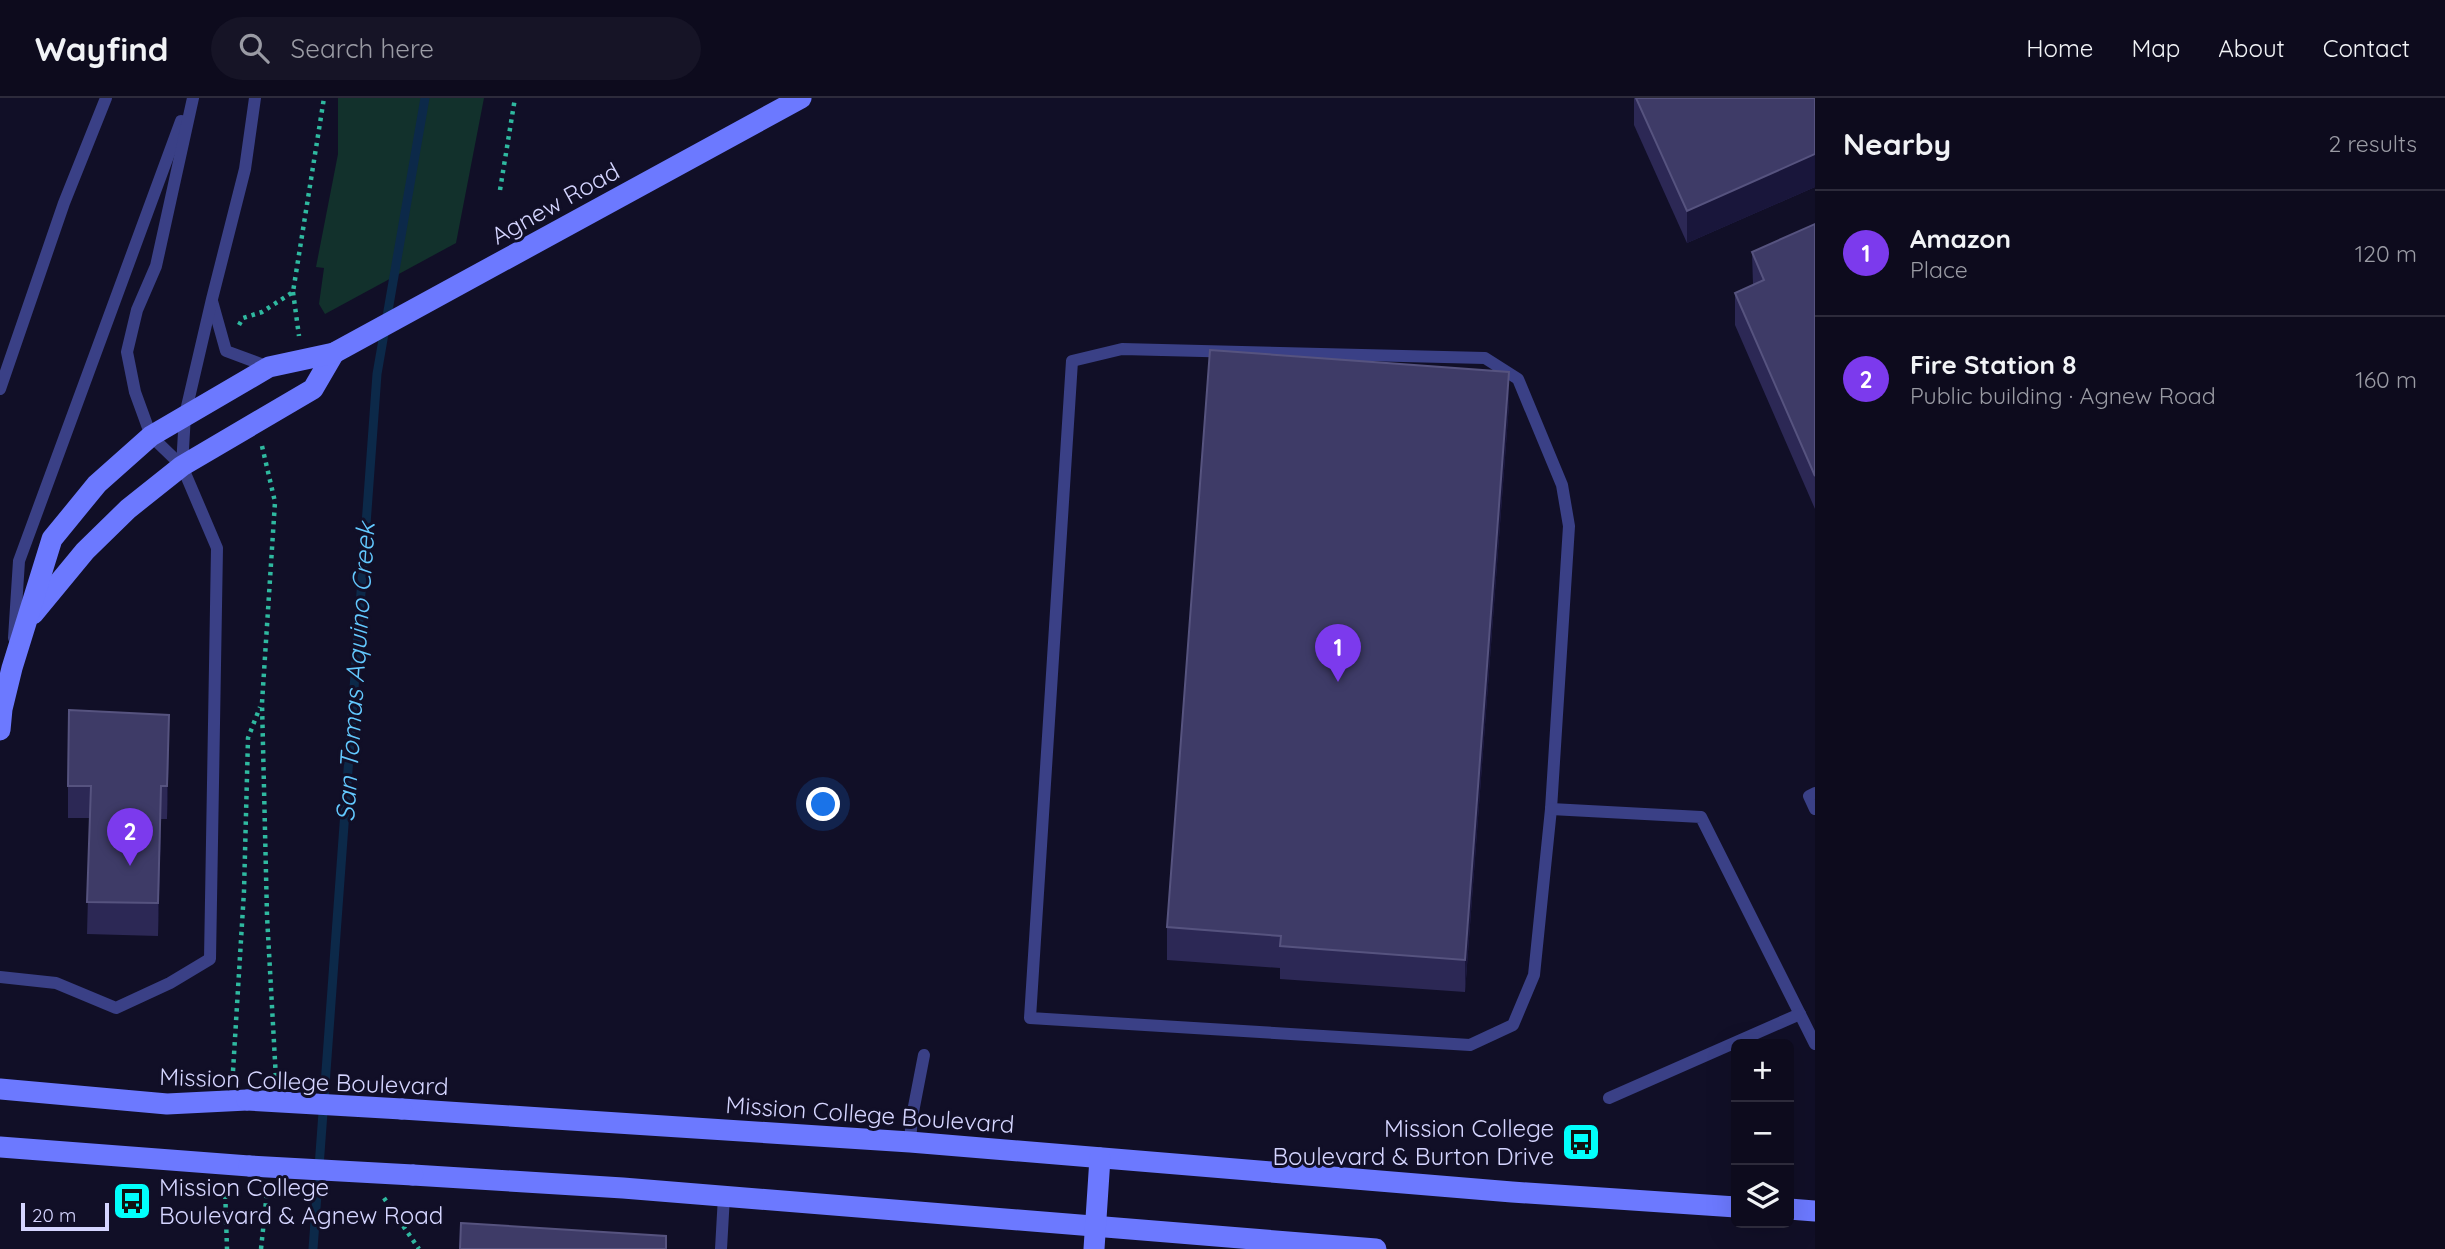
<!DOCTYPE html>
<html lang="en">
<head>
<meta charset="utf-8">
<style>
  body { margin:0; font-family:Quicksand,sans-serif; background:#161426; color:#f1f3f6 }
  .controls { position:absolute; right:21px; bottom:21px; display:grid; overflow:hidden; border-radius:10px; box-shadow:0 7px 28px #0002 }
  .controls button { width:63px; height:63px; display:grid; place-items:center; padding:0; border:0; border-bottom:2px solid #2d2b3b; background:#0d0b1d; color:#f1f3f6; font:35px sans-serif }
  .scale { position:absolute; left:21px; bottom:18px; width:88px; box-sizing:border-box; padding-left:7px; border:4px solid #d5d5ff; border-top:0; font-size:19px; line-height:24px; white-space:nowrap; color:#d5d5ff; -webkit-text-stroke:5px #110f27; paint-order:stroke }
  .you { position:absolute; left:824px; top:707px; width:24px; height:24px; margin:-18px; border:5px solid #fff; border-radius:50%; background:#1a73e8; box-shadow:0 0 0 10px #1a73e833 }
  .badge { display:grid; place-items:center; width:46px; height:46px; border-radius:50%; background:#7c3aed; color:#fff; font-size:23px; font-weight:700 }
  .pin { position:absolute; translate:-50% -58px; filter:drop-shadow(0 2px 4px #0008) }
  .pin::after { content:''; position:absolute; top:37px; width:24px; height:21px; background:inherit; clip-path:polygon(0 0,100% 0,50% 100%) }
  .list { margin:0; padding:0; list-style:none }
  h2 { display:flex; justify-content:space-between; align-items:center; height:91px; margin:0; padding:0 28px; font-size:30px }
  h2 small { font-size:23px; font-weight:400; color:#9a9ba4 }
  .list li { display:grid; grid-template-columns:46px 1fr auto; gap:21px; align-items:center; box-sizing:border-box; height:126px; padding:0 28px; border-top:2px solid #2d2b3b }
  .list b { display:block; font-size:26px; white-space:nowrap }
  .list p { margin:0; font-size:23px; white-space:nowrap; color:#9a9ba4 }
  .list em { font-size:23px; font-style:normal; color:#9a9ba4 }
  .icon { flex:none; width:38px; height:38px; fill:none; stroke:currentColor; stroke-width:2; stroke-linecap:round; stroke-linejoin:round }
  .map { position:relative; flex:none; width:1815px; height:1151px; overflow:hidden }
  header { display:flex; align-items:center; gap:42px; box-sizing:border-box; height:98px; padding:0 35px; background:#0d0b1d; border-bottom:2px solid #2d2b3b }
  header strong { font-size:33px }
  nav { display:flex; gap:38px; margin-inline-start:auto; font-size:24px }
  .search { width:490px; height:63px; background:#161426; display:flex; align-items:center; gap:18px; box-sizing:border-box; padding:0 24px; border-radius:38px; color:#9a9ba4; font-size:26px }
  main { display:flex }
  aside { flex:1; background:#0d0b1d }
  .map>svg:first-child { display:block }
  .green { fill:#12312c }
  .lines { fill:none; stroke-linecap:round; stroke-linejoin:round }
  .stream { stroke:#0c2949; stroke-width:9 }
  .path { stroke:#2fb9a0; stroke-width:4.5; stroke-dasharray:3.5 5; stroke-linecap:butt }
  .lane { stroke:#3a4086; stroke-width:12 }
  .secondary { stroke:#6c79ff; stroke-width:21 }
  .secondary-bridge { stroke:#6c79ff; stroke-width:21 }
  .wall { fill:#2c2855 }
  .shaded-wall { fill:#19163b }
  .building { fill:#3e3b67; stroke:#56537f; stroke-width:2 }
  .labels { text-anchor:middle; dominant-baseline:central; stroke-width:6; stroke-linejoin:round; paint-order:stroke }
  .street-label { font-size:24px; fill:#d5d5ff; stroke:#110f27 }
  .poi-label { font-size:24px; fill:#d5d5ff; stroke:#110f27; text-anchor:end }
  .water-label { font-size:26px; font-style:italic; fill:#63c9ff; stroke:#110f27 }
</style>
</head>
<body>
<header>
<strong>Wayfind</strong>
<div class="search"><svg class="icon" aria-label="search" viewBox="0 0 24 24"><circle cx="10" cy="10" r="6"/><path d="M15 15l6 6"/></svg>Search here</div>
<nav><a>Home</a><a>Map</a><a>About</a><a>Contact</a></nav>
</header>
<main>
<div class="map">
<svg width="1815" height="1151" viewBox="0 0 1815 1151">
  <rect width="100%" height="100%" fill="#110f27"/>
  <!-- green -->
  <path class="green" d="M338 0H484L456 145 325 216 319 206 324 170 316 169 338 56Z"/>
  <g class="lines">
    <!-- stream -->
    <path class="stream" d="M313 1151 377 276 425 0"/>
    <!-- path -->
    <g class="path">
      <path d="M500 92 515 0"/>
      <path d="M293 194 299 238"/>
      <path d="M239 227 243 220 262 214 293 194 324 0"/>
      <path d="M262 348 275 404 262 605 267 818 276 981"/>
      <path d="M233 973 244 793 248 640 260 609"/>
      <path d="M225 1089 227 1151"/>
      <path d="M384 1100 419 1151"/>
      <path d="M261 1151 267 1094"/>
    </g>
    <!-- lane -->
    <g class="lane">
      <path d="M212 203 226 253 269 269"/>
      <path d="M1122 251 1485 260 1518 281 1562 387 1569 428 1551 711 1534 877 1513 927 1470 947 1030 920 1072 263Z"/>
      <path d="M0 291 64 105 106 0"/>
      <path d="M182 368 185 317 212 201 245 71 255 0"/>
      <path d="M14 540 19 463 181 23"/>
      <path d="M1815 695 1809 698 1815 711"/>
      <path d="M1551 711 1701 719 1815 946"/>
      <path d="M0 879 56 885 116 910 170 885 210 861 217 450 182 368 151 338 135 294 127 254 137 212 156 168 193 0"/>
      <path d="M1609 1000 1800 916"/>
      <path d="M910 1044 912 1019 924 957"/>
      <path d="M721 1151 724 1098"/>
    </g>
    <!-- secondary -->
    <g class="secondary">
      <path d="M33 516 85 453 128 411 182 368 313 291 334 255"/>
      <path d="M0 632 2 611 12 570 52 441 97 386 151 338 269 269 334 255 801 0"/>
      <path d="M0 991 167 1006 247 1002"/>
      <path d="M402 1011 910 1044 1512 1094 1736 1109"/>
      <path d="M0 1049 249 1068"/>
      <path d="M413 1077 623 1090 1376 1151"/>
      <path d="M1789 1111 1815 1113"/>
      <path d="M1094 1151 1100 1060"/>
    </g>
    <!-- secondary-bridge -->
    <g class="secondary-bridge">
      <path d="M247 1002 402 1011"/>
      <path d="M249 1068 413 1077"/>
    </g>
  </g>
  <!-- wall -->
  <g class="wall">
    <path d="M1634 0H1815V89L1687 145 1634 27Z"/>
    <path d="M1815 126V411L1735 227V195L1753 187 1752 154Z"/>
    <path d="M1509 306 1465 894 1280 881V870L1167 862V829Z"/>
    <path d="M169 649 167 721H161L158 838 87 836 90 720H68V688Z"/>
  </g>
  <!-- shaded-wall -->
  <g class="shaded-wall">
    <path d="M1815 56V89L1687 145V113Z"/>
    <path d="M1509 274V306L1465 894V862Z"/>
    <path d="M169 617V649L167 721V688Z"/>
    <path d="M161 688V721L158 838V805Z"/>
  </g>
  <!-- building -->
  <g class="building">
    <path d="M1636 0H1815V56L1687 113Z"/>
    <path d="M1815 126V378L1735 195 1764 182 1752 154Z"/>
    <path d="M1210 252 1509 274 1465 862 1280 848 1281 838 1167 829Z"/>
    <path d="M69 612 169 617 167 688H161L158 805 87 804 91 688H68Z"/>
    <path d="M461 1125 666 1138V1151H460Z"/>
  </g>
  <!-- icons -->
  <defs>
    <symbol id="bus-square" viewBox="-11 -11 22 22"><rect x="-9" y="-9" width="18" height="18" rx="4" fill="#01fffb" stroke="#110f27"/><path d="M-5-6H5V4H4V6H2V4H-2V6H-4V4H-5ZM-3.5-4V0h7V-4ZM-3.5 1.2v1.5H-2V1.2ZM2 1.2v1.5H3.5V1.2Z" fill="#111"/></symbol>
  </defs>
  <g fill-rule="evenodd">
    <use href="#bus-square" x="1559" y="1022" width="44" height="44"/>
    <use href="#bus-square" x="110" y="1081" width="44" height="44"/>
  </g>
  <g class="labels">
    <!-- street labels -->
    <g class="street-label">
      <text transform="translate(555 105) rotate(-29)">Agnew Road</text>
      <text transform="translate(304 983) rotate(2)">Mission College Boulevard</text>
      <text transform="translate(870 1016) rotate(4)">Mission College Boulevard</text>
    </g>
    <!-- poi labels -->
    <g class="poi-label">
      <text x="1554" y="1030">Mission College<tspan x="1554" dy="28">Boulevard &amp; Burton Drive</tspan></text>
      <text x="159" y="1089" text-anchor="start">Mission College<tspan x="159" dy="28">Boulevard &amp; Agnew Road</tspan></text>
    </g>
    <!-- water labels -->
    <g class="water-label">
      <text transform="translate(355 574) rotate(-86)">San Tomas Aquino Creek</text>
    </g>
  </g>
</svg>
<div class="controls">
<button>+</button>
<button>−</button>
<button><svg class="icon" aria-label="layers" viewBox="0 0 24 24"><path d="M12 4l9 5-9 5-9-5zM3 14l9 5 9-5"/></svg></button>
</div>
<div class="scale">20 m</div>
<div class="you"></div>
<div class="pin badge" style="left:1338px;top:584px">1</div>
<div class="pin badge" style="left:130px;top:768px">2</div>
</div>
<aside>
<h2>Nearby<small>2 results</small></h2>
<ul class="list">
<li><span class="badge">1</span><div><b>Amazon</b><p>Place</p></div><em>120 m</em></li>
<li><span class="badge">2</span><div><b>Fire Station 8</b><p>Public building · Agnew Road</p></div><em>160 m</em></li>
</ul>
</aside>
</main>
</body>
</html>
